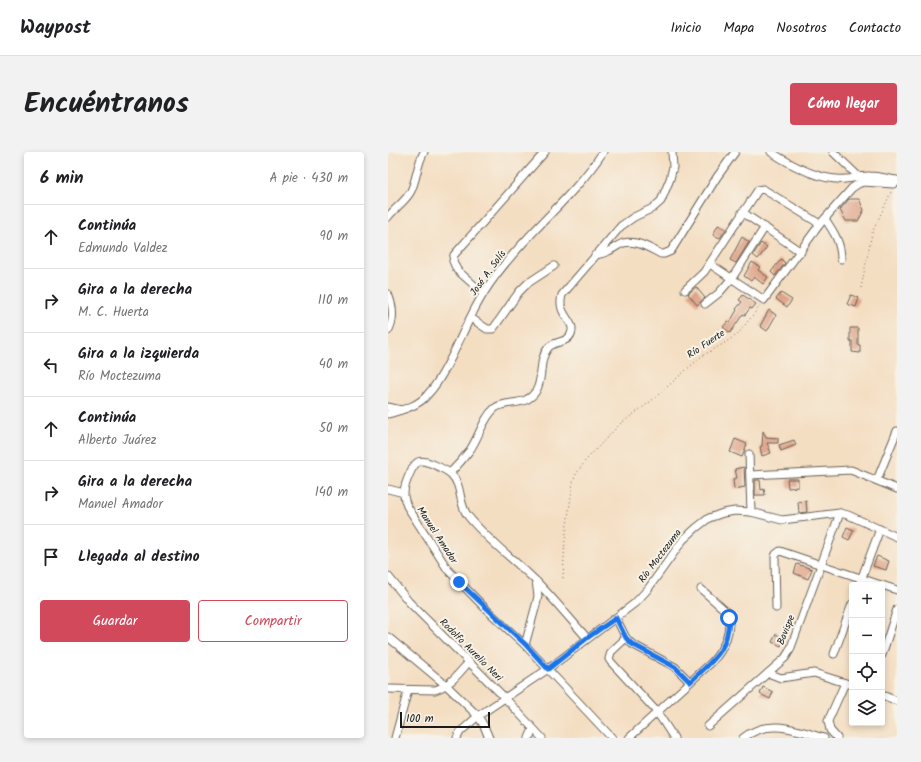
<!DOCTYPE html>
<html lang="es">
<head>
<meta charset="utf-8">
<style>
  body { margin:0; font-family:Kalam,sans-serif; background:#f2f2f2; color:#202124 }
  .controls { position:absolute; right:12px; bottom:12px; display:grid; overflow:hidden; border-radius:4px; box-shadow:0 2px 6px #0003 }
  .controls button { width:36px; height:36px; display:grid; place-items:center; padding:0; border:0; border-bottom:1px solid #e0e0e0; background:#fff; color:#202124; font:20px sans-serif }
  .scale { position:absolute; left:12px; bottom:10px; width:90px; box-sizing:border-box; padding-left:4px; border:2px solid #1c1c1c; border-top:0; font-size:11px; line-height:14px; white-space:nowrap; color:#1c1c1c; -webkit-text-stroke:3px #f7f3e8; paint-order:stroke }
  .stop { position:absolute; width:12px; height:12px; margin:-9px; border:3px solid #1a73e8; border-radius:50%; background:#fff }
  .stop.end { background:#1a73e8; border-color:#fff; box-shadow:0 1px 4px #0008 }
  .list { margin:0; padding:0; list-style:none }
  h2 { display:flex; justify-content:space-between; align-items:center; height:52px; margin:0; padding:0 16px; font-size:17px }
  h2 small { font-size:13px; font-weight:400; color:#757577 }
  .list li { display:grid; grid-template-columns:26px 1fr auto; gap:12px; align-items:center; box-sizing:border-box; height:64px; padding:0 16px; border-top:1px solid #e0e0e0 }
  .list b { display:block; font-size:15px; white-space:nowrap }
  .list p { margin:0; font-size:13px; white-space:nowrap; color:#757577 }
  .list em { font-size:13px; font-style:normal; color:#757577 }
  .actions { display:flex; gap:8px; padding:12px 16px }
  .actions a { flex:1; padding:9px 0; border:1px solid #d1495b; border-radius:4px; text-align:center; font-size:14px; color:#d1495b }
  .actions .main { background:#d1495b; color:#fff }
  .icon { flex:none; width:22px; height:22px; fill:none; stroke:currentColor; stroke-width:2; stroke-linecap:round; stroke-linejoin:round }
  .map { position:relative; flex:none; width:509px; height:586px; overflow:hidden; border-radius:4px }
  header { display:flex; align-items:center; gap:24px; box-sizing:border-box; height:56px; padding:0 20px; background:#fff; border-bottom:1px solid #e0e0e0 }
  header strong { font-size:19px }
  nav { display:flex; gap:22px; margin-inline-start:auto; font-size:14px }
  .intro { display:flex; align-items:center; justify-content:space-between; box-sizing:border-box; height:96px; padding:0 24px }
  h1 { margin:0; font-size:28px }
  .button { padding:10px 18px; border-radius:4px; background:#d1495b; color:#fff; font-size:14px; font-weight:700 }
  main { display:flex; gap:24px; padding:0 24px }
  aside { flex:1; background:#fff; border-radius:4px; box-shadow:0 2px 6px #0003 }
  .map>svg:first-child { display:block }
  .building { fill:#dea185 }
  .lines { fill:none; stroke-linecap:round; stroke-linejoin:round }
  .minor-casing { stroke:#686056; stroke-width:9 }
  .path { stroke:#686056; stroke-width:1; stroke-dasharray:1 3; stroke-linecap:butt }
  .minor { stroke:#fff; stroke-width:7 }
  .route { stroke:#1a73e8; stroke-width:5 }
  .labels { text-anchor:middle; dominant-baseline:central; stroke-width:4; stroke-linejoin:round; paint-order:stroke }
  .street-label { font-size:10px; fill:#1c1c1c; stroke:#f7f3e8 }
</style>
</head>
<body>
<header>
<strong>Waypost</strong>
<nav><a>Inicio</a><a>Mapa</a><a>Nosotros</a><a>Contacto</a></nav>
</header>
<div class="intro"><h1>Encuéntranos</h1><a class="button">Cómo llegar</a></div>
<main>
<aside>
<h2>6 min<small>A pie · 430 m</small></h2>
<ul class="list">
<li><svg class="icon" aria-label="ahead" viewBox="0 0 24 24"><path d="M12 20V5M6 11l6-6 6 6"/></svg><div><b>Continúa</b><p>Edmundo Valdez</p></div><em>90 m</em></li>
<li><svg class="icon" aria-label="right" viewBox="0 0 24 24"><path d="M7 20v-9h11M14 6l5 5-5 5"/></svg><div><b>Gira a la derecha</b><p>M. C. Huerta</p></div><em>110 m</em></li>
<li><svg class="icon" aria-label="left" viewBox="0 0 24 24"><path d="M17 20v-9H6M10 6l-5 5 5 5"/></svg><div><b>Gira a la izquierda</b><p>Río Moctezuma</p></div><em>40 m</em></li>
<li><svg class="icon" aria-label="ahead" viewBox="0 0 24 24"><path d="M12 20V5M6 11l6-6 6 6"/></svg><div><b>Continúa</b><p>Alberto Juárez</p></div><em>50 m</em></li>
<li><svg class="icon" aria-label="right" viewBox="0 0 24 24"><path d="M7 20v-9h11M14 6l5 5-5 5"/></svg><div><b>Gira a la derecha</b><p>Manuel Amador</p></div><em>140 m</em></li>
<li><svg class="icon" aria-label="arrive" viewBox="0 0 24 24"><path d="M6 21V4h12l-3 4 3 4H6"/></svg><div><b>Llegada al destino</b></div></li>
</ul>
<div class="actions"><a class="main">Guardar</a><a>Compartir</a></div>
</aside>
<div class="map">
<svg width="509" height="586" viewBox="0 0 509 586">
  <rect width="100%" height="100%" fill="#f7f3e8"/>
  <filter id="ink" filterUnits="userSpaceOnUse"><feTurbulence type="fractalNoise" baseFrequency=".025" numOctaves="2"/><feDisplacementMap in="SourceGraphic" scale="8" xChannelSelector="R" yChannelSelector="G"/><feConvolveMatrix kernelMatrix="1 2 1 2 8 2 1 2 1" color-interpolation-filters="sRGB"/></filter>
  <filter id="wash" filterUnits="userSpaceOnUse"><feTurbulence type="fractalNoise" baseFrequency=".012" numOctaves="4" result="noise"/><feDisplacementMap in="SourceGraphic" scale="16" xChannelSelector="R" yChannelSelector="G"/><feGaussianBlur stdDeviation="0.9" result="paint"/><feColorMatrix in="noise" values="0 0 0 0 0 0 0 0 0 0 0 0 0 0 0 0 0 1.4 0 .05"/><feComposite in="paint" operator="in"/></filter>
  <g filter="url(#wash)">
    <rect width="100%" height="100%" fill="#f4dec2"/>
    <g id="blocks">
      <!-- building -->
      <g class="building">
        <path d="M461 47H471L476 58 470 69H458L452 58Z"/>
        <path d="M330 73 338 77 332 86 325 83Z"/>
        <path d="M354 85 361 90 348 111 342 108Z"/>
        <path d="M373 91 379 95 370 107 365 103Z"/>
        <path d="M393 107 397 111 387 124 383 120Z"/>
        <path d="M364 110 372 115 370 118 380 125 375 132 366 125 363 129 356 124Z"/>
        <path d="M308 135 317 146 309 153 300 142Z"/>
        <path d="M393 141 404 148 399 155 388 147Z"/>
        <path d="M355 143 368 152 364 157 362 156 357 163 355 162 342 181 335 175 340 169 342 170 349 158 348 157 354 150 351 148Z"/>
        <path d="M463 143 471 146 468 155 459 152Z"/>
        <path d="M381 158 388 163 379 179 372 174Z"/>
        <path d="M462 176H470V193H472V201L464 200V189H462Z"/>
        <path d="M375 279 378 285 390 286V291H379L383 301 374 304 372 295 374 294Z"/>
        <path d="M347 287 359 292 354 305 342 300Z"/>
        <path d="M406 288 408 293 393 299 391 293Z"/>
        <path d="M356 315 357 335 346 337 345 327 349 326 347 317Z"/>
        <path d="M399 327H410V335L400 336Z"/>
        <path d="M367 328H372L373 338 376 337 377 343H367Z"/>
        <path d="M418 349 419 360 411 361 410 350Z"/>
        <path d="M459 375 466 378 461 388 455 385Z"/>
        <path d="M489 404 501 409 498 418 485 414Z"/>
        <path d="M409 412 424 417 420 427 406 421Z"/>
        <path d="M388 482 397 487 393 494 384 490Z"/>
        <path d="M375 535 385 540 382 547 372 542Z"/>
      </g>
    </g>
  </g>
  <g filter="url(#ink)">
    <use href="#blocks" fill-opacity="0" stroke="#686056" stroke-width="1"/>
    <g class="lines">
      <defs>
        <g id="minor">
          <path d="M383 0C403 13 433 29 457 27 466 27 473 23 482 24 491 24 500 27 509 28"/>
          <path d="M445 0 470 24"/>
          <path d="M354 60 413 100"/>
          <path d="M0 65C7 56 18 49 23 39 29 26 29 12 36 0"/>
          <path d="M437 67C446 80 453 91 453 107"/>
          <path d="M207 103C217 102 223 98 231 93 244 85 261 96 273 102H276L283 99 329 25 347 0"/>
          <path d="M322 112 376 148 432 72 464 36 470 32 475 30 506 32 509 30"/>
          <path d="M297 138 316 120 370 38 375 37 432 72"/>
          <path d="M95 141 69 118 65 109 66 103 157 0"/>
          <path d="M0 142C5 154 7 167 0 179"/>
          <path d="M317 152 331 141 344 126 377 75"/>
          <path d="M83 166 99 177H105L131 140 140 131 166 114"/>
          <path d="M0 255 13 258"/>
          <path d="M0 262C14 258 31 254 40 242 51 231 57 217 64 204 77 177 88 150 106 126 138 81 184 47 215 0"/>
          <path d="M361 302 363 360"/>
          <path d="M62 321C69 314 76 306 82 298 91 285 95 266 107 256 119 247 137 256 148 239 156 226 150 208 160 196 166 188 179 192 183 182 189 169 168 164 174 143L233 74 246 65 265 56 273 49 282 27 285 15 284 0"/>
          <path d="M363 323 463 318 509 337"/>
          <path d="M489 328 509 279"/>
          <path d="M0 337 16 341"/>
          <path d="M0 424 21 450 117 546 154 586"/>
          <path d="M471 433 492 377"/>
          <path d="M494 433 509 438"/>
          <path d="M388 456 387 405 388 402 392 399 493 433"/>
          <path d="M228 466 238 486 244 492 287 515 302 530"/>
          <path d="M0 485 59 534 90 564 96 574 101 586"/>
          <path d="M199 486C182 467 166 447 148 429 126 407 100 389 80 364 70 352 75 334 63 322 58 318 36 306 30 310 24 313 17 332 16 339 15 344 17 349 19 354L60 418 99 458 137 493 224 586"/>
          <path d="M238 486 223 500 221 507 223 510 269 560 286 586"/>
          <path d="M137 493 148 453 150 444 148 429"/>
          <path d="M446 502 464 452"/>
          <path d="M494 503 509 457"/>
          <path d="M380 521 393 526 426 521 464 533"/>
          <path d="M0 537 47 538C63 533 70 522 81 510"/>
          <path d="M494 543 509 549"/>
          <path d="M320 574 380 521 397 506 402 498 452 361"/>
          <path d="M7 586 20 538"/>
          <path d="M69 586 72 580 90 564 160 517 247 451 260 437 295 388 308 376 321 366 335 361 347 359 363 360 394 368 452 361 460 363 509 385"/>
          <path d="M141 586 145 577"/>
          <path d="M241 586 324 510C336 497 344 479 340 461L313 437"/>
          <path d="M355 586C381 566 408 578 436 586"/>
          <path d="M449 586 442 578 440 569 457 531"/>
        </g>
      </defs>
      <!-- minor casing -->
      <use href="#minor" class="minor-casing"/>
      <!-- path -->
      <g class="path">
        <path d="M473 136 484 81 504 38"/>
        <path d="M175 426 177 387 185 330 188 322 198 308 232 272 262 250 314 204 335 192 350 182 372 154"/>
      </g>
      <!-- minor -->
      <use href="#minor" class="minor"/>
    </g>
  </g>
  <g class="lines" filter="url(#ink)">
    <!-- route -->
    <path class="route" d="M71 430 138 493 160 517 199 486 228 466 238 486 244 492 287 515 302 530C325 508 340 500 341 466"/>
  </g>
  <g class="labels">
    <!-- street labels -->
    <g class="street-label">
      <text transform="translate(100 121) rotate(-54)">José A. Solís</text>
      <text transform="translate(318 192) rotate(-34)">Río Fuerte</text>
      <text transform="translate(49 383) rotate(57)">Manuel Amador</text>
      <text transform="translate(272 404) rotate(-53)">Río Moctezuma</text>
      <text transform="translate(398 478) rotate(-68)">Bavispe</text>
      <text transform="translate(83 498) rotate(45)">Rodolfo Aurelio Neri</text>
    </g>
  </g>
</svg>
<div class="controls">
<button>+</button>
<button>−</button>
<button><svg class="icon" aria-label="locate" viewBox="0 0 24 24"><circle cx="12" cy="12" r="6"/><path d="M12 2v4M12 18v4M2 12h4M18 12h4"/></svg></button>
<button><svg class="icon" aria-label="layers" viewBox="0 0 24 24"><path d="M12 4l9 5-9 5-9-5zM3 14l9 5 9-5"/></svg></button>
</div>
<div class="scale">100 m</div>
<div class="stop" style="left:341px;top:466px"></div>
<div class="stop end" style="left:71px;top:430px"></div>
</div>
</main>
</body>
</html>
